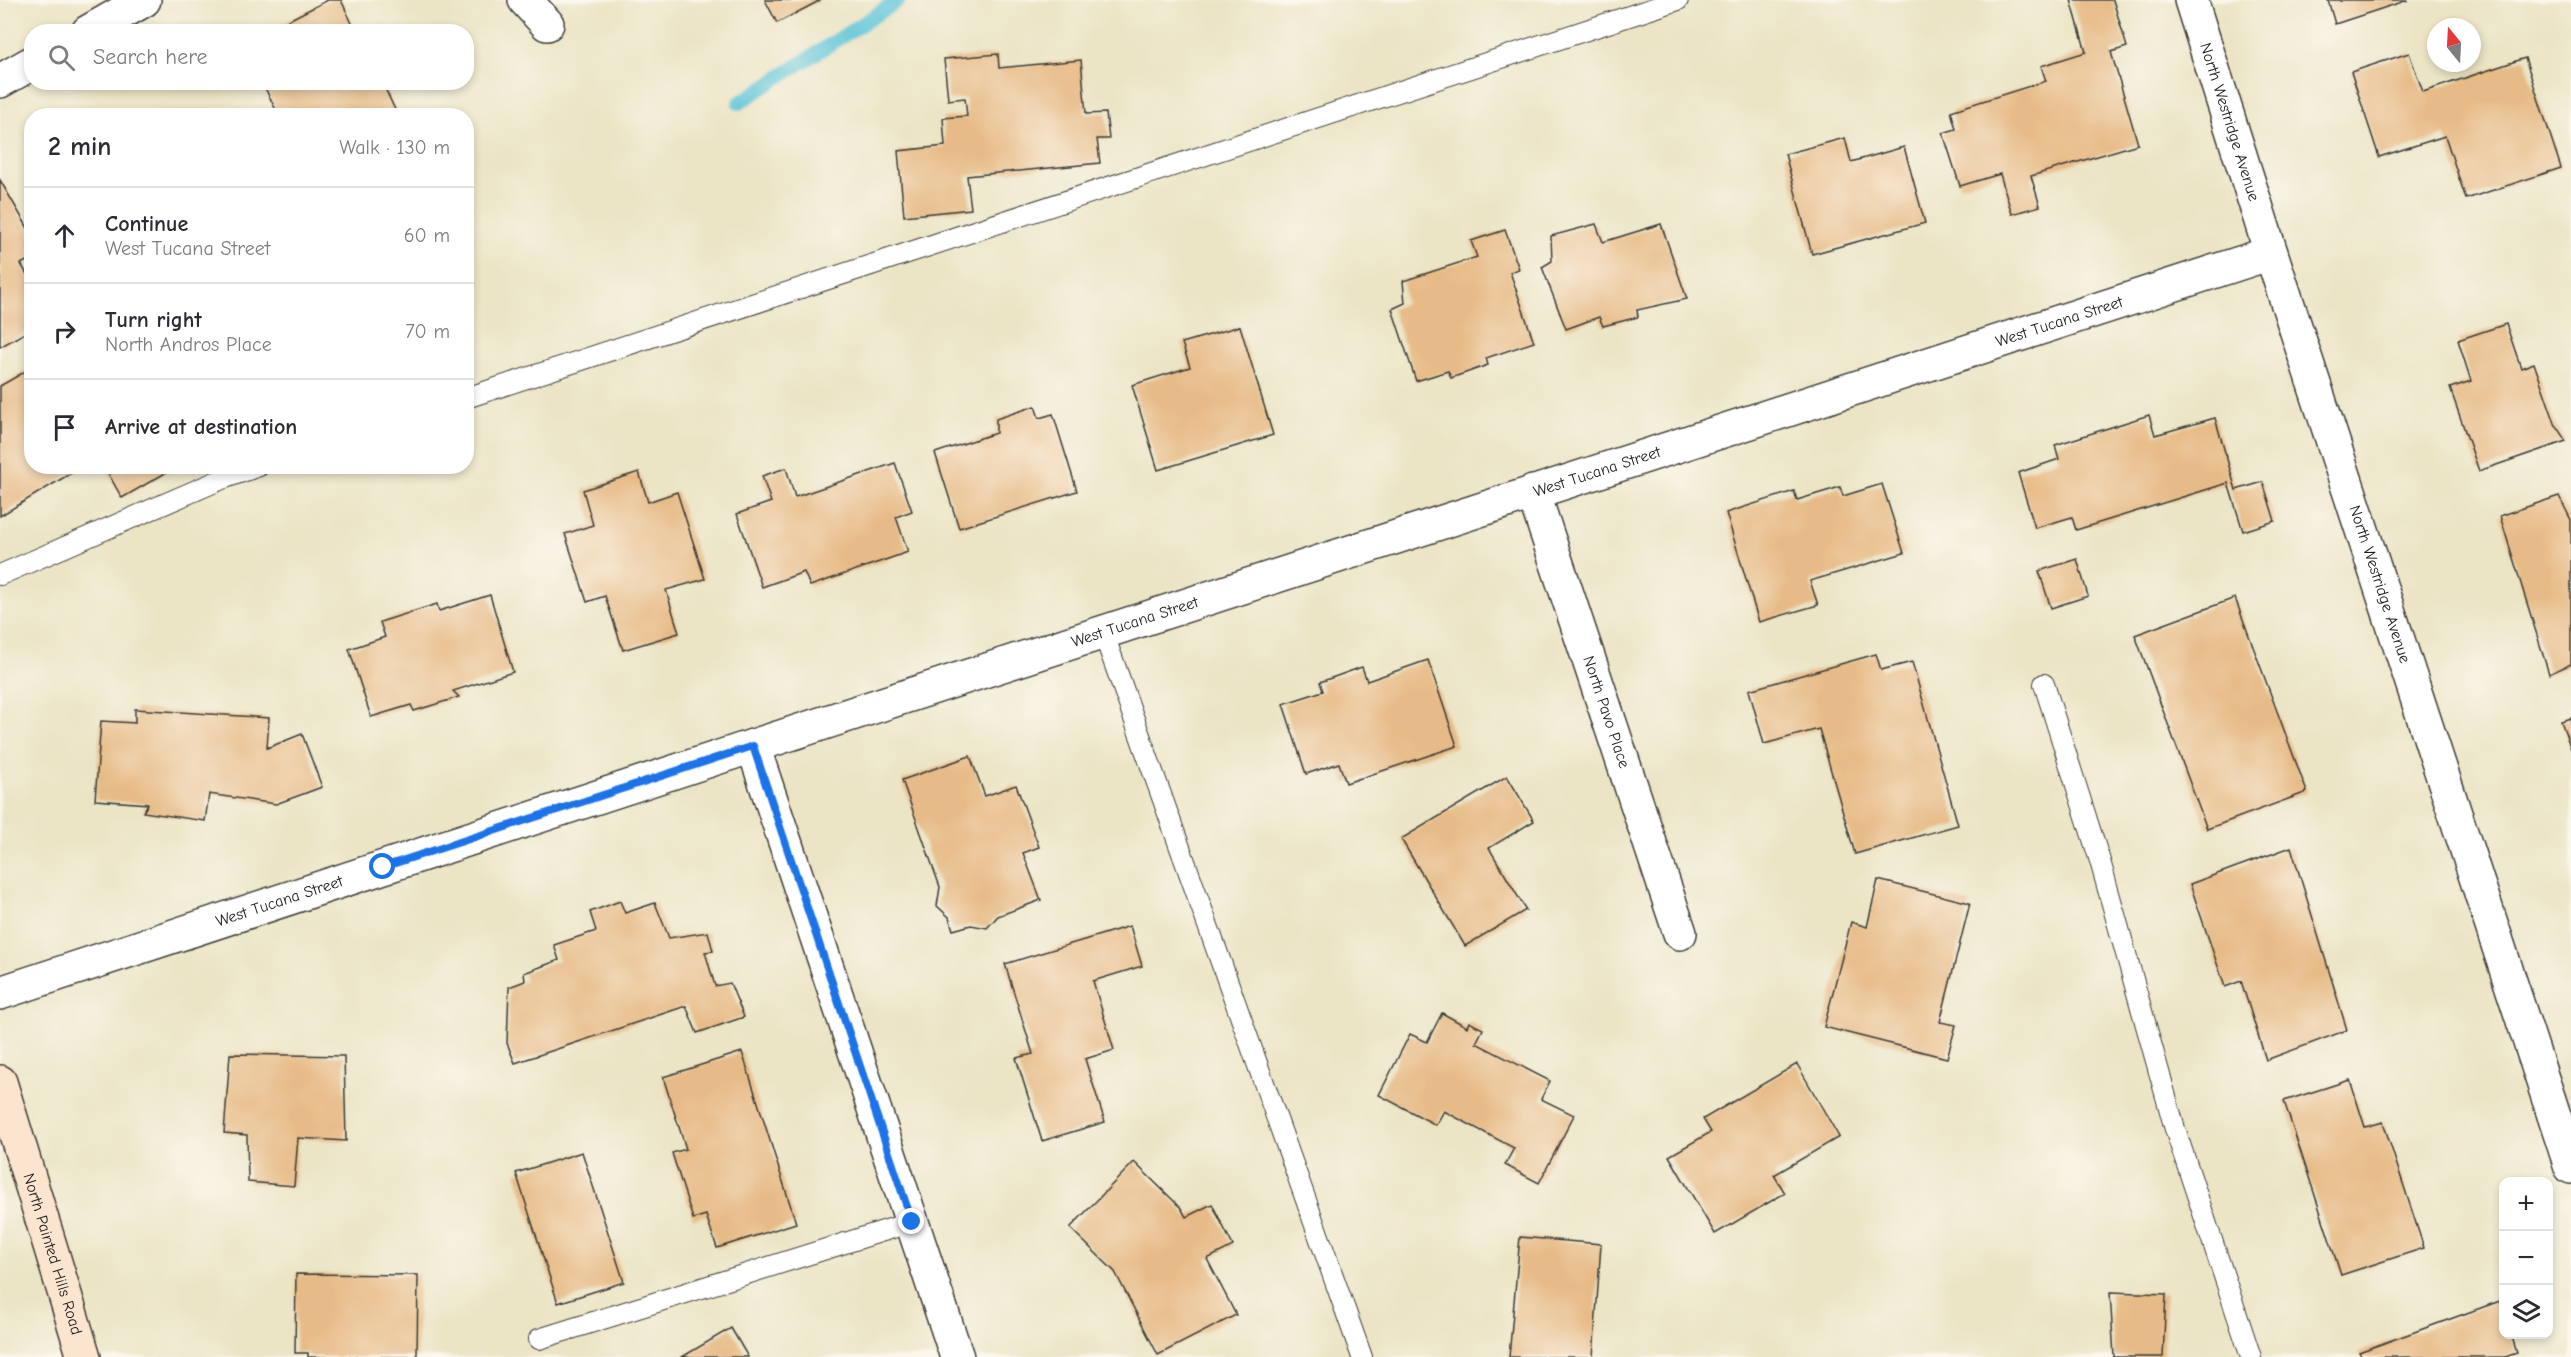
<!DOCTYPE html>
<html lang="en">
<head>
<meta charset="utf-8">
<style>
  body { margin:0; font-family:"Comic Neue",sans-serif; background:#f7f7f7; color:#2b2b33 }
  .controls { position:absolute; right:18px; bottom:18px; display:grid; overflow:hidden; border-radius:12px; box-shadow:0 3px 9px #0003 }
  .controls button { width:54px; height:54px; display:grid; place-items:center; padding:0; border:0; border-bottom:2px solid #e1e1e2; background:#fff; color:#2b2b33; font:30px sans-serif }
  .compass { position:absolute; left:2427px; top:18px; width:54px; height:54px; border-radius:50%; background:#fff; box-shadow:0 3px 9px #0003; rotate:342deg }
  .stop { position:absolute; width:18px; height:18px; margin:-14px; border:4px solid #1a73e8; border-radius:50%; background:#fff }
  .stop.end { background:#1a73e8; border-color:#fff; box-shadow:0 2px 6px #0008 }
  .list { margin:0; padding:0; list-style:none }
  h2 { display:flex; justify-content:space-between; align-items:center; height:78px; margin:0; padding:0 24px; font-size:26px }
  h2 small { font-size:20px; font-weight:400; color:#7c7c81 }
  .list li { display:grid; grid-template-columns:39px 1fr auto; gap:18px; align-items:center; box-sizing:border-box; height:96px; padding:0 24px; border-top:2px solid #e1e1e2 }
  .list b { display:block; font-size:22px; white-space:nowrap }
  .list p { margin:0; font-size:20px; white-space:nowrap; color:#7c7c81 }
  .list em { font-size:20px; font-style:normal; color:#7c7c81 }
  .icon { flex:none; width:33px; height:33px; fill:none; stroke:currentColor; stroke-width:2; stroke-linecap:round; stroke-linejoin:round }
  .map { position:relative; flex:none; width:2571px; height:1357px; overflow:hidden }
  .search { position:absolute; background:#fff; box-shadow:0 3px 9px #0003; left:24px; top:24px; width:450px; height:66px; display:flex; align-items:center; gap:15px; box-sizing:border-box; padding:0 21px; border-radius:24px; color:#7c7c81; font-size:22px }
  .panel { position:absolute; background:#fff; box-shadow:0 3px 9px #0003; left:24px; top:108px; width:450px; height:366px; border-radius:24px }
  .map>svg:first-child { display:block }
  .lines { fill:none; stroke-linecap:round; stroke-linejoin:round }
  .stream { stroke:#5cc4d8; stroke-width:14 }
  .building { fill:#e7bb87 }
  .lane-casing { stroke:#3b3a35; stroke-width:22 }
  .street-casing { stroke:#3b3a35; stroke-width:36 }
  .secondary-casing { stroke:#3b3a35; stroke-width:36 }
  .lane { stroke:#fff; stroke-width:20 }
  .street { stroke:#fff; stroke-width:33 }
  .secondary { stroke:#fbe5cf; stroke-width:33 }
  .route { stroke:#1a73e8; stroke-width:8 }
  .labels { text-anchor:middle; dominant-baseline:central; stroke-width:4.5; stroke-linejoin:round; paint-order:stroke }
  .street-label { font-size:16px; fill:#1c1c1c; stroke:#fbf7ec }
</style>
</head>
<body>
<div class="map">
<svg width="2571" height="1357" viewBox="0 0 2571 1357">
  <rect width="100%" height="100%" fill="#fbf7ec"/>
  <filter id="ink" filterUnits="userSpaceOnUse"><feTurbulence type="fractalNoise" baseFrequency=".0167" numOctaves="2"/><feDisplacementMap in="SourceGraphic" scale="12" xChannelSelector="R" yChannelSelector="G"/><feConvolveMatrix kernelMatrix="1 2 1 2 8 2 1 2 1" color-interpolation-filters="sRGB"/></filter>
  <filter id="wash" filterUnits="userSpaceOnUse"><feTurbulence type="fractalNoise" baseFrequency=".008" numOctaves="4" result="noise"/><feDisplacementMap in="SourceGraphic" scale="24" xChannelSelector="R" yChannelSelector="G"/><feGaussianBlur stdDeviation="1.35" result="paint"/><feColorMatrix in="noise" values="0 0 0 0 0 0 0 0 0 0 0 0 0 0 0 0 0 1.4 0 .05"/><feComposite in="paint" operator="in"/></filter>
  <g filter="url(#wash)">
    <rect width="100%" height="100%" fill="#ebe4c5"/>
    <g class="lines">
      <!-- stream -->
      <path class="stream" d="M739 103 899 0"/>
    </g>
    <g id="blocks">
      <!-- building -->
      <g class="building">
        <path d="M328 0H341L356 32H265Z"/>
        <path d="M765 0H821L777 23Z"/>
        <path d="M2071 0H2113L2127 47 2111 52 2138 144 2031 176 2040 206 2012 214 2000 174 1960 186 1943 133 1956 129 1951 111 2046 81 2041 66 2086 52Z"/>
        <path d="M2328 0H2408L2335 24Z"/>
        <path d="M2409 53 2423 92 2525 58 2561 168 2466 199 2445 136 2379 157 2351 72Z"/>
        <path d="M998 54 999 68 1081 60 1086 114 1106 113 1109 139H1097L1100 163 967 176 971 209 904 216 898 151 945 146 943 118 967 116 965 98 948 100 944 59Z"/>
        <path d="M262 82H382L398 116H279Z"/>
        <path d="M1845 138 1851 162 1904 147 1925 223 1812 254 1785 154Z"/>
        <path d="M0 180 32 235V258L21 264 32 283V329L0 347Z"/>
        <path d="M1596 224 1603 242 1661 224 1687 299 1637 310 1638 317 1603 326 1599 317 1566 329 1542 267 1552 261 1551 236Z"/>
        <path d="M1505 230 1519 269 1510 272 1534 342 1486 358 1488 365 1451 378 1448 371 1416 381 1392 309 1405 303 1403 281 1477 257 1471 241Z"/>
        <path d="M2506 324 2521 368 2534 363 2556 426 2566 441 2479 471 2450 388 2471 381 2458 340Z"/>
        <path d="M1240 326 1273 435 1158 470 1132 385 1190 367 1182 343Z"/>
        <path d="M26 371 32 380V466H83L0 516V386Z"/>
        <path d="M1035 406 1039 418 1053 414 1077 491 959 528 935 453 996 433V419Z"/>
        <path d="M2149 415 2155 435 2215 418 2236 490 2263 482 2275 521 2243 531 2228 483 2076 530 2072 517 2035 528 2018 473 2059 459 2055 445Z"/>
        <path d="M895 463 912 511 896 517 908 552 810 586 804 572 762 587 737 514 771 502 762 476 786 468 795 497Z"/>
        <path d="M104 466H166L169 471 122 498Z"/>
        <path d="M639 472 648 502 677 492 705 579 666 590 679 633 623 650 605 596 587 602 565 534 593 525 583 490Z"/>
        <path d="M1882 484 1904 553 1810 581 1818 605 1759 622 1726 513 1794 491 1797 500 1840 487 1843 496Z"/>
        <path d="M2559 496 2571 520V664L2549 674 2500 516Z"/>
        <path d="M2077 559 2088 596 2051 608 2039 571Z"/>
        <path d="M490 595 513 672 453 691 459 697 414 711 411 705 371 717 349 649 385 637 380 622 437 604 439 611Z"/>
        <path d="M2235 598 2307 792 2207 829 2135 635Z"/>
        <path d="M1876 654 1881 670 1912 662 1958 825 1855 854 1819 729 1764 744 1749 690Z"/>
        <path d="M1428 660 1457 746 1346 783 1339 763 1306 774 1283 704 1323 691 1320 682 1362 667 1367 681Z"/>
        <path d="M135 709 269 718 267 748 302 734 322 787 276 804 209 794 205 821 143 812 148 804 95 800 101 721 135 723Z"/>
        <path d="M2571 718V749L2561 721Z"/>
        <path d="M970 756 985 796 1016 785 1039 847 1023 853 1041 900 998 916 987 928 971 925 953 930 949 917 937 906 940 887 902 780Z"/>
        <path d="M1507 776 1534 821 1489 848 1526 910 1465 946 1401 839Z"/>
        <path d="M2291 847 2347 1030 2266 1060 2241 981 2225 987 2190 884Z"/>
        <path d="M1878 880 1970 903 1940 1022 1956 1025 1947 1058 1824 1027 1851 922 1867 927Z"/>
        <path d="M620 901 625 913 655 903 669 938 708 932 713 951 705 952 715 986 730 983 744 1017 697 1033 686 1006 515 1063 507 1043 509 987 525 981 524 973 559 960 554 945 596 931 590 912Z"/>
        <path d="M1130 926 1142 966 1093 981 1114 1050 1085 1059 1105 1122 1042 1141 1016 1058 1033 1054 1005 964Z"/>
        <path d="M1442 1013 1467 1027 1469 1022 1483 1029 1476 1043 1550 1081 1541 1099 1574 1115 1539 1183 1505 1165 1514 1148 1444 1111 1436 1125 1379 1095 1410 1034 1427 1042Z"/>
        <path d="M742 1052 796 1223 717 1248 706 1215 693 1219 672 1153 686 1149 663 1077Z"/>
        <path d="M230 1054 344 1056 346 1141 298 1138 294 1186 248 1182 247 1135 224 1133Z"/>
        <path d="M1797 1064 1839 1137 1774 1175 1785 1193 1715 1234 1669 1156 1711 1132 1703 1119Z"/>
        <path d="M2350 1080 2365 1127 2383 1122 2424 1248 2341 1275 2284 1101Z"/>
        <path d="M582 1152 624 1282 558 1303 516 1173Z"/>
        <path d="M1134 1162 1181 1208 1186 1217 1212 1204 1233 1246 1207 1259 1236 1315 1158 1355 1115 1272 1070 1228Z"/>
        <path d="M1520 1237 1601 1244 1593 1357H1509Z"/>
        <path d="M296 1274 418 1275 417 1357H308V1353H295Z"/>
        <path d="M2110 1292 2166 1294 2163 1357H2114Z"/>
        <path d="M2500 1301 2504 1312V1334H2511L2517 1353 2505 1357H2362L2359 1352Z"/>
        <path d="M731 1328 748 1357H682Z"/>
      </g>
    </g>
  </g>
  <g filter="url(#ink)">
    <use href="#blocks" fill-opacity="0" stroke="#3b3a35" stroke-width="1.5"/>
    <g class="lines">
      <defs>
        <g id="lane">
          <path d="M466 398 1678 0"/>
          <path d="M0 575 222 479 259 466"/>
          <path d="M1103 632 1362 1357"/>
          <path d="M2044 684 2100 861 2175 1129 2251 1357"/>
          <path d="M539 1339 912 1222"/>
        </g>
        <g id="street">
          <path d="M525 0 547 24"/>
          <path id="s1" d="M2191 0 2271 253 2571 1167"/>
          <path d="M88 32 144 0"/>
          <path d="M0 81 32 63"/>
          <path id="s2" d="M1533 492 1680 933"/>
          <path d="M753 746 957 1357"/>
          <path id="s3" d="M0 993 753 746 2271 253"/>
        </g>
        <g id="secondary">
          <path id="s4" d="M0 1082 84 1357"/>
        </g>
      </defs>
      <!-- lane casing -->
      <use href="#lane" class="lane-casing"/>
      <!-- street casing -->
      <use href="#street" class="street-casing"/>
      <!-- secondary casing -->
      <use href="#secondary" class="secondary-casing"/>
      <!-- lane -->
      <use href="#lane" class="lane"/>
      <!-- street -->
      <use href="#street" class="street"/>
      <!-- secondary -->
      <use href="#secondary" class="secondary"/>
    </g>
  </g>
  <g class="lines" filter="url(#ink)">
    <!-- route -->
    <path class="route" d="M383 867 753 746 912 1222"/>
  </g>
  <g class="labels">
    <!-- street labels -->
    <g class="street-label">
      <text stroke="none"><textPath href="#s1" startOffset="128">North Westridge Avenue</textPath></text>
      <text stroke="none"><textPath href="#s3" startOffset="2166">West Tucana Street</textPath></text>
      <text stroke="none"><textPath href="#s3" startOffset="1680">West Tucana Street</textPath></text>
      <text stroke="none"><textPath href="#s1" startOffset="614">North Westridge Avenue</textPath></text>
      <text stroke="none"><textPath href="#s3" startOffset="1194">West Tucana Street</textPath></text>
      <text stroke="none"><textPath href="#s2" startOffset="232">North Pavo Place</textPath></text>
      <text stroke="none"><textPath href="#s3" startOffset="294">West Tucana Street</textPath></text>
      <text stroke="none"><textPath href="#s4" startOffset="180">North Painted Hills Road</textPath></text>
    </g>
  </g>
</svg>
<div class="controls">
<button>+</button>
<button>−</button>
<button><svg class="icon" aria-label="layers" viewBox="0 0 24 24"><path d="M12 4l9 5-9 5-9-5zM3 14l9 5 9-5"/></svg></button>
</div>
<svg class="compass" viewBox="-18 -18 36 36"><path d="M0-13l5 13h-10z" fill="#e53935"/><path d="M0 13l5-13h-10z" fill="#7c7c81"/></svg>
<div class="stop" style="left:383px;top:867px"></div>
<div class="stop end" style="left:912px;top:1222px"></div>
<div class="search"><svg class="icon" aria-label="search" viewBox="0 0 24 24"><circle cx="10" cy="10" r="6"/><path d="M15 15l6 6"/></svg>Search here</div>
<section class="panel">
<h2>2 min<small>Walk · 130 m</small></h2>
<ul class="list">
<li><svg class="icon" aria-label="ahead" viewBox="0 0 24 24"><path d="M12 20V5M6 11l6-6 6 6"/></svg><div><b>Continue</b><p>West Tucana Street</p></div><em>60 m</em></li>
<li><svg class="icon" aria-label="right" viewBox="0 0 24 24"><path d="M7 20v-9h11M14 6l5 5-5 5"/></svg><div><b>Turn right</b><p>North Andros Place</p></div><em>70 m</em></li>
<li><svg class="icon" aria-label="arrive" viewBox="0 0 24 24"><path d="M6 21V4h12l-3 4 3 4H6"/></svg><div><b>Arrive at destination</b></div></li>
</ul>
</section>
</div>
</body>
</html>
